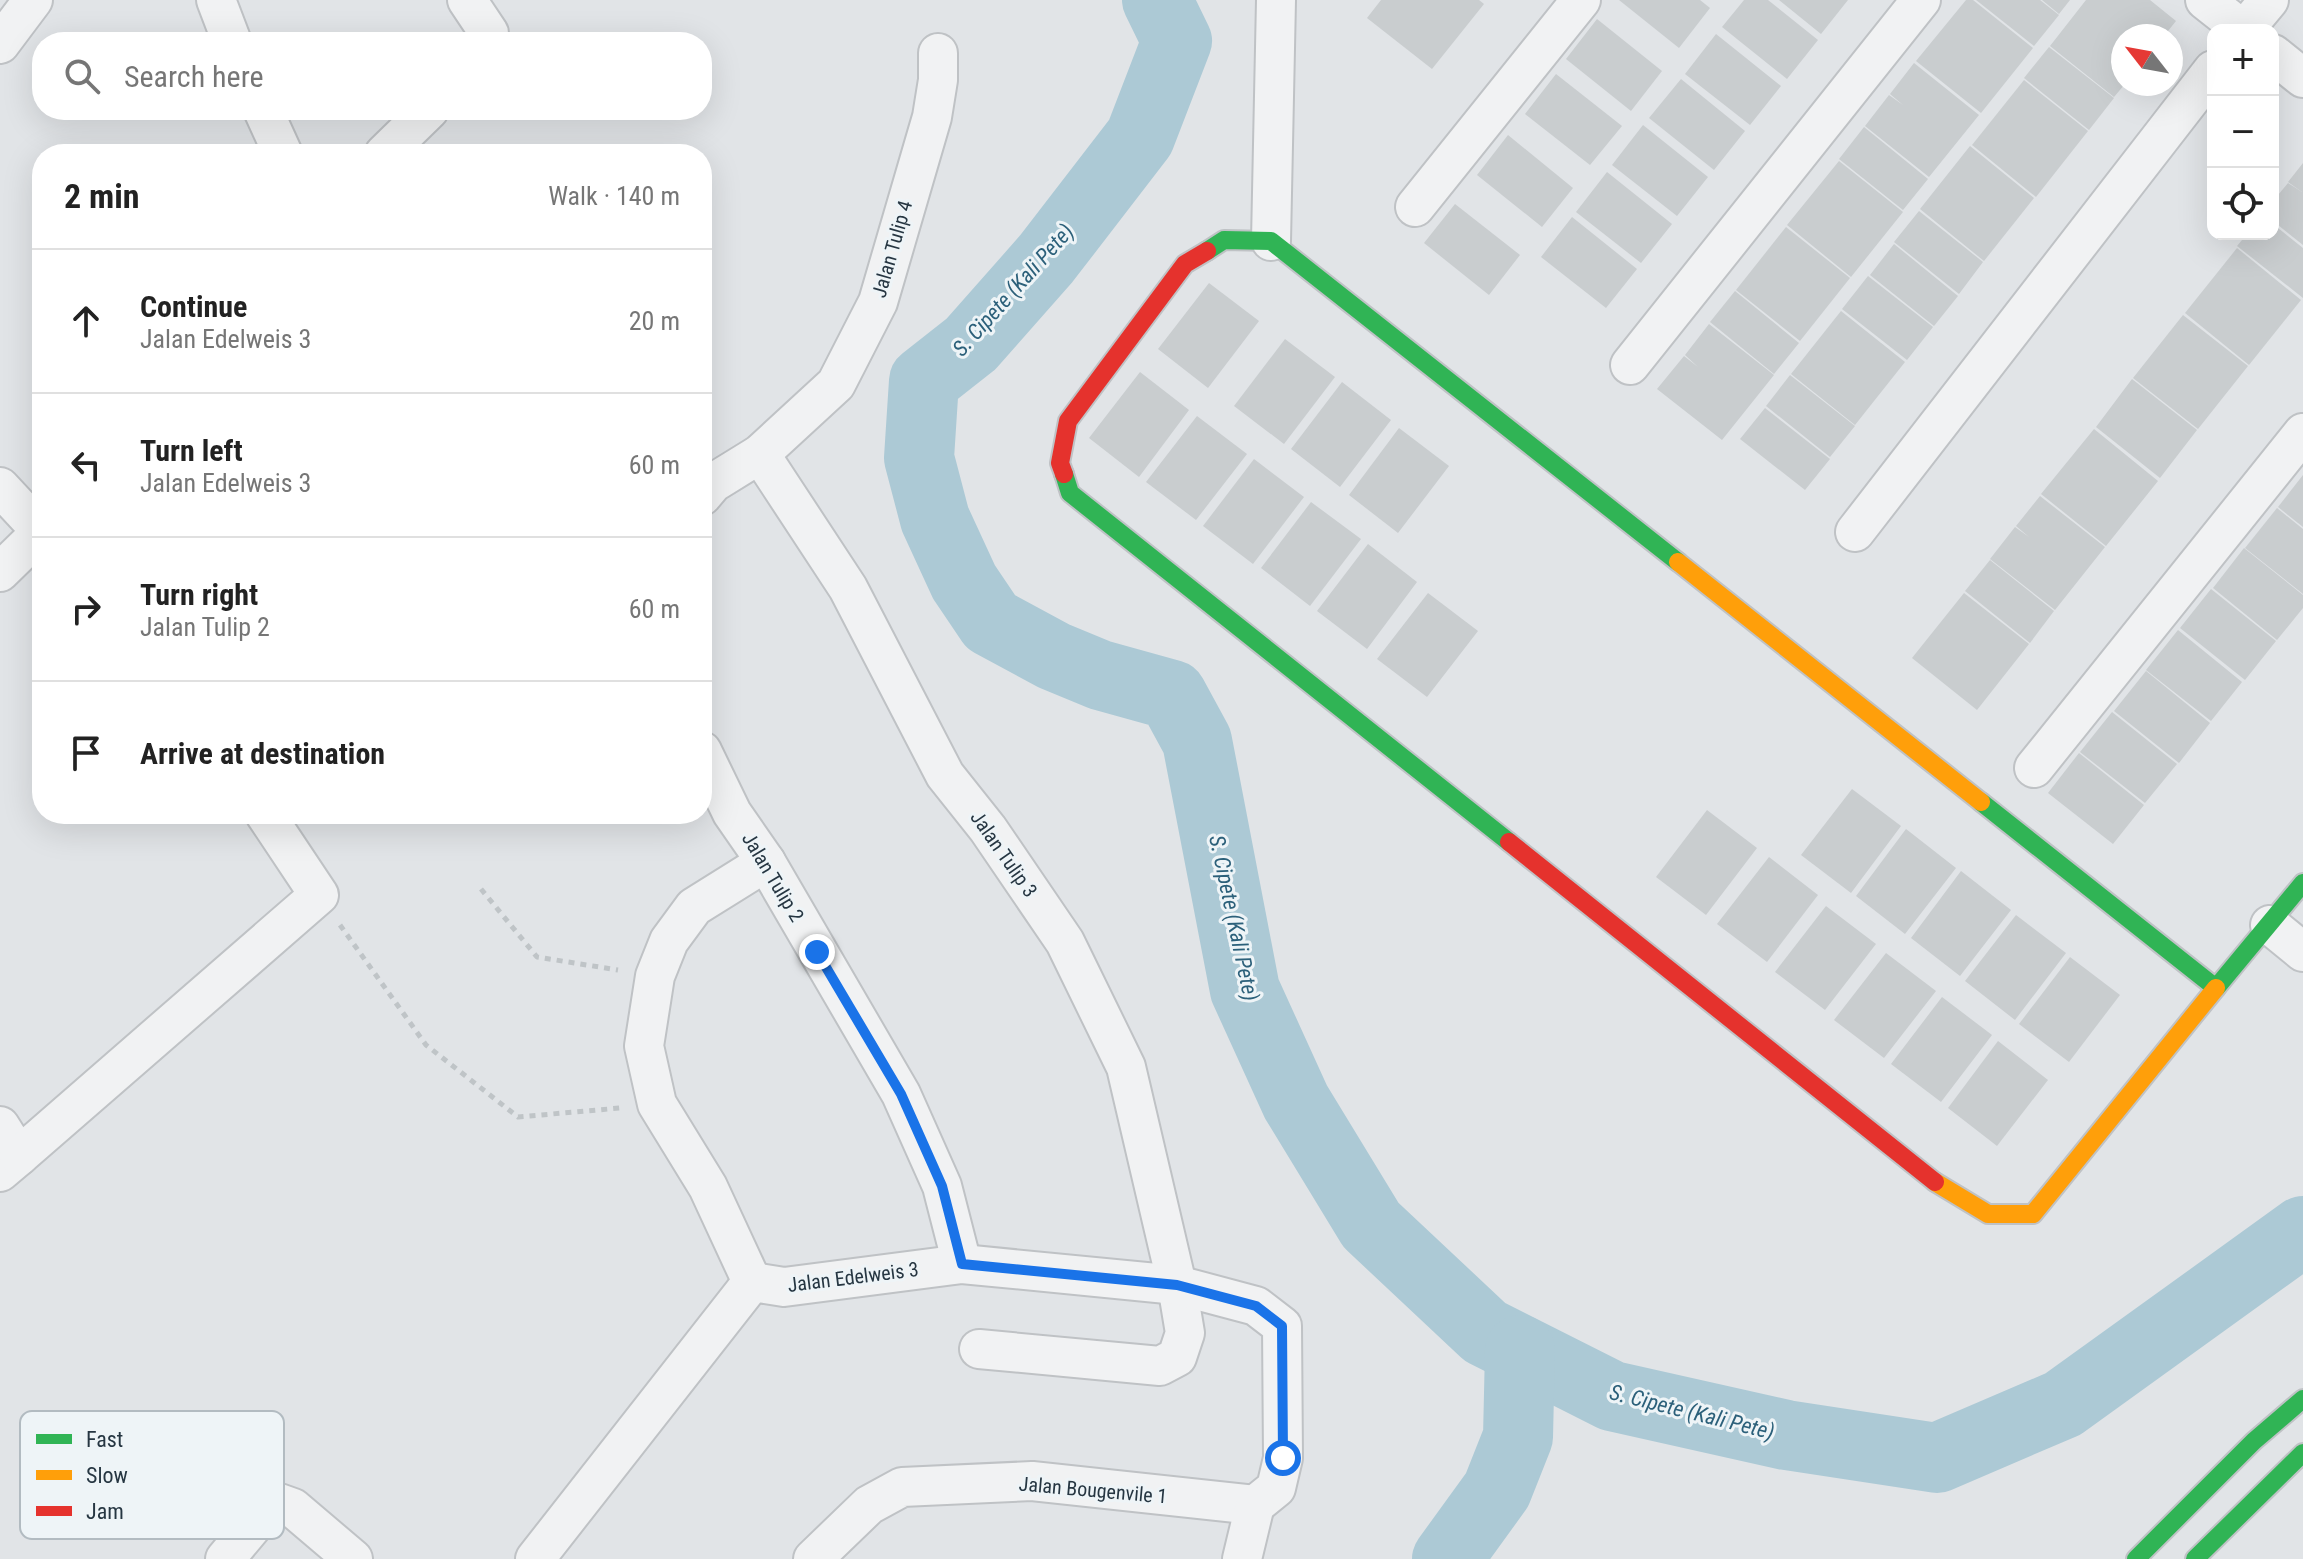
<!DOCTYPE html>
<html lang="en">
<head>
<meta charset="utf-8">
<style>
  body { margin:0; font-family:"Roboto Condensed",sans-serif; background:#f2f2f2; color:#222 }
  .controls { position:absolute; right:24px; top:24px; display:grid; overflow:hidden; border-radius:16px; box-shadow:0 8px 32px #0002 }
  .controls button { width:72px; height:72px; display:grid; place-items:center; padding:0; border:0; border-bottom:2px solid #e0e0e0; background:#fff; color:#222; font:40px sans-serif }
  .compass { position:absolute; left:2111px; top:24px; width:72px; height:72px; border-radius:50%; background:#fff; box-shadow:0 8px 32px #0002; rotate:301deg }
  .stop { position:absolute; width:24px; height:24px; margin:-18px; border:6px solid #1a73e8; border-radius:50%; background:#fff }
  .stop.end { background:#1a73e8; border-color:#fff; box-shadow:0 2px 8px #0008 }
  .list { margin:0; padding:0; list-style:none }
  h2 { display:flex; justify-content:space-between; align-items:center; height:104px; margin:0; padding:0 32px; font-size:34px }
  h2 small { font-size:26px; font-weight:400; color:#767676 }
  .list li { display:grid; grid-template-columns:52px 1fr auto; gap:24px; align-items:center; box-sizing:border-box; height:144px; padding:0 32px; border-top:2px solid #e0e0e0 }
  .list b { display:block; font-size:30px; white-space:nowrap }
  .list p { margin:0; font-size:26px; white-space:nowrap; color:#767676 }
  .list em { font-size:26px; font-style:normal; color:#767676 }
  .icon { flex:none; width:44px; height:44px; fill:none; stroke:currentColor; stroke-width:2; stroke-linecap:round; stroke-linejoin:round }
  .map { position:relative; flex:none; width:2303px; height:1559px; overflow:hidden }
  .search { position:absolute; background:#fff; box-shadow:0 8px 32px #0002; left:32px; top:32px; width:680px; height:88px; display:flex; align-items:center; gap:20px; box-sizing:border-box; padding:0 28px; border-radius:32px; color:#767676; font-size:30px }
  .panel { position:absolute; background:#fff; box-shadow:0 8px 32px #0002; left:32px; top:144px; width:680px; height:680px; border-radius:32px }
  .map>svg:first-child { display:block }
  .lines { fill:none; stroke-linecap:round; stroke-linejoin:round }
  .river { stroke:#acc9d5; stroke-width:70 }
  .building { fill:#c9cdcf }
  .street-casing { stroke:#bfc2c5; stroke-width:42 }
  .fast-casing { stroke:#bfc2c5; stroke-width:22 }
  .slow-casing { stroke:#bfc2c5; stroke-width:22 }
  .jam-casing { stroke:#bfc2c5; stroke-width:22 }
  .path { stroke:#bfc4c7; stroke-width:5; stroke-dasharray:6 6; stroke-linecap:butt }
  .street { stroke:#f1f2f3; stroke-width:38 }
  .fast { stroke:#30b455; stroke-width:18 }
  .slow { stroke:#ff9f0a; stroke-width:18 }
  .jam { stroke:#e5322d; stroke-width:18 }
  .route { stroke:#1a73e8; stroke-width:10 }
  .labels { text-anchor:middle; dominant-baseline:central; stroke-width:6; stroke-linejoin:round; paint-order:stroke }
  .street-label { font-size:20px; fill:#263642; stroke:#eef4f7 }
  .water-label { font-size:22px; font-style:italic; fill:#2c607a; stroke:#eef4f7 }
  .key { fill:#eef4f7; stroke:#b2bbc1; stroke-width:2 }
  .key-label { font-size:22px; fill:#263642 }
</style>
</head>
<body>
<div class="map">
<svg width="2303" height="1559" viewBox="0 0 2303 1559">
  <rect width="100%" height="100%" fill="#e1e4e7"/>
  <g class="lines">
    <!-- river -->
    <g class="river">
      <path d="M1157 0 1177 41 1140 137 1046 259 971 344 924 381 919 458 935 519 964 582 991 622 1054 656 1100 675 1172 695 1197 741 1245 990 1296 1102 1371 1225 1485 1332 1612 1396 1786 1435 1937 1458 2063 1404 2303 1231"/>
      <path d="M1447 1559 1497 1490 1518 1437 1520 1350"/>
    </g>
  </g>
  <!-- building -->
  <g class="building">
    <path d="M1381 0H1479L1484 4 1432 69 1367 18Z"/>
    <path d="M1619 0H1700L1710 8 1679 48Z"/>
    <path d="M1744 0H1768L1818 40 1787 79 1722 27Z"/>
    <path d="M1779 0H1848L1821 34Z"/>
    <path d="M1966 0H1973L2033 48 1981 113 1916 61Z"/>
    <path d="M1976 0H2040L2059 15 2034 46Z"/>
    <path d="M2042 0H2070L2059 14Z"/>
    <path d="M2086 0H2150L2176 21 2164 36H2123L2125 84 2114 97 2050 46Z"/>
    <path d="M1597 19 1662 71 1631 111 1566 59Z"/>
    <path d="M1716 34 1781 86 1750 125 1685 74Z"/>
    <path d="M2049 47 2114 98 2089 130 2024 78Z"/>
    <path d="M1914 63 1979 115 1929 177 1865 126 1889 95 1903 105 1890 94Z"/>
    <path d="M1556 74 1622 126 1590 165 1525 114Z"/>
    <path d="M1681 79 1745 131 1714 170 1649 118Z"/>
    <path d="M2024 80 2088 131 2036 197 1972 145Z"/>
    <path d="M1643 125 1708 177 1677 216 1612 165Z"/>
    <path d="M1864 127 1928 179 1903 210 1839 159Z"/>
    <path d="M1508 135 1573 188 1542 227 1477 175Z"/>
    <path d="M1970 146 2034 198 1984 261 1920 209Z"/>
    <path d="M1839 161 1903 212 1851 277 1787 225Z"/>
    <path d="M2303 163V245L2273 221V201L2288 183 2302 192 2288 182Z"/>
    <path d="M1607 172 1672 224 1641 263 1576 212Z"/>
    <path d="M1455 204 1520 255 1489 295 1424 243Z"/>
    <path d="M1919 211 1983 262 1959 294 1894 242Z"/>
    <path d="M1572 217 1637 269 1606 308 1541 257Z"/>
    <path d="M2273 224 2303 248V298L2237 246 2247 234H2273Z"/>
    <path d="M1786 227 1850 278 1800 341 1736 290Z"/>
    <path d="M1894 244 1958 296 1934 326 1870 275Z"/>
    <path d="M2237 248 2301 300 2249 365 2185 313Z"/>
    <path d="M1868 276 1933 327 1907 360 1842 309Z"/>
    <path d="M1209 283 1259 321 1208 388 1158 349Z"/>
    <path d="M1735 291 1799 343 1774 374 1710 322Z"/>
    <path d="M1841 311 1905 362 1855 425 1791 374Z"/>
    <path d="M2183 315 2248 366 2198 429 2133 378Z"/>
    <path d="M1709 324 1774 375 1722 440 1657 389 1684 356 1698 367 1685 355Z"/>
    <path d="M1285 339 1335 377 1284 444 1234 406Z"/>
    <path d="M1140 372 1189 410 1139 477 1089 438Z"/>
    <path d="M1790 375 1855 426 1830 457 1766 406Z"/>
    <path d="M2132 379 2197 430 2160 478 2096 427Z"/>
    <path d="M1342 382 1391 420 1340 487 1291 449Z"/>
    <path d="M1765 408 1830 459 1805 490 1740 439Z"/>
    <path d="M1197 416 1247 454 1196 520 1146 482Z"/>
    <path d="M1399 428 1449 466 1398 533 1349 495Z"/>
    <path d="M2094 429 2158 481 2106 546 2041 494Z"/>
    <path d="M1254 459 1304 497 1253 564 1203 526Z"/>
    <path d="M2303 475V527L2278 507Z"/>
    <path d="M2040 496 2105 547 2055 610 1990 559 2015 527 2029 537 2016 526Z"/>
    <path d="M1311 502 1361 539 1310 606 1261 568Z"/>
    <path d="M2277 508 2303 529V594L2245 548Z"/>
    <path d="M1368 544 1417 582 1367 649 1317 611Z"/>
    <path d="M2244 548 2303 595V608L2277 640 2213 588Z"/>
    <path d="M1990 560 2054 611 2030 643 1965 591Z"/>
    <path d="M2211 589 2276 641 2245 680 2180 628Z"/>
    <path d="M1428 593 1478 631 1427 697 1377 659Z"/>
    <path d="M1964 593 2029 644 1977 710 1912 658Z"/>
    <path d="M2178 630 2242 682 2211 721 2146 670Z"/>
    <path d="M2146 671 2210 723 2179 763 2114 711Z"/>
    <path d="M2112 712 2177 764 2145 803 2080 752Z"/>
    <path d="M2079 753 2144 805 2113 844 2048 793Z"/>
    <path d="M1852 789 1901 826 1851 893 1801 855Z"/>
    <path d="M1707 810 1757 848 1706 915 1656 877Z"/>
    <path d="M1906 829 1956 868 1905 934 1856 896Z"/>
    <path d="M1769 857 1818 895 1767 962 1717 924Z"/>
    <path d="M1961 871 2011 910 1960 976 1911 938Z"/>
    <path d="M1826 906 1876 944 1825 1010 1775 972Z"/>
    <path d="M2016 915 2066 953 2015 1020 1965 981Z"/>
    <path d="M1886 953 1936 991 1884 1058 1834 1020Z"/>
    <path d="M2070 957 2120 995 2069 1062 2019 1024Z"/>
    <path d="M1942 997 1992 1035 1941 1102 1891 1064Z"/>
    <path d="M1998 1041 2048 1080 1997 1146 1948 1108Z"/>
  </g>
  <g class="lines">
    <defs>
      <g id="street">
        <path d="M216 0 232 42"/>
        <path d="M467 0 489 33V42"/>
        <path d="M2205 0 2243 30"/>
        <path d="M2244 30 2269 0"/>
        <path d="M0 44 33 0"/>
        <path d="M2273 54 2303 78"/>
        <path d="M263 110 283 154"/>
        <path d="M384 154 429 110"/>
        <path d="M1415 207 1581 0"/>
        <path d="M1271 241 1276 0"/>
        <path d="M1630 365 1921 0"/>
        <path d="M760 454 848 588 945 775 988 829 1065 942 1126 1067 1177 1285 1185 1333 1177 1357 1160 1366 979 1349"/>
        <path d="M0 487 42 532"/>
        <path d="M702 496 713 483 760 454 836 384 878 302 932 117 938 80V53"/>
        <path d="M1855 532 2213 70"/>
        <path d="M0 572 42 531"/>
        <path d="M702 751 732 813 766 862 901 1094 942 1186 962 1264"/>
        <path d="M2034 768 2303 433"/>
        <path d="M2270 925 2303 952"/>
        <path d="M0 1126 19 1156 0 1172"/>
        <path d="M19 1156 319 895 265 814"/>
        <path d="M752 1282 784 1287 962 1264 1177 1285 1256 1306 1282 1326 1283 1458 1276 1488 1255 1505"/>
        <path d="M752 1282 708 1187 657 1104 644 1046 655 976 669 941 694 907 766 862"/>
        <path d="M225 1559 266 1510 279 1503 293 1508 353 1559"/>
        <path d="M535 1559 752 1282"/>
        <path d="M813 1559 869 1505 902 1487 1032 1481 1255 1505"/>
        <path d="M1242 1559 1255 1505"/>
      </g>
      <g id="fast">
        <path d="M1207 251 1224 240 1271 241 1678 562"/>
        <path d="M1064 474 1070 493 1509 842"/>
        <path d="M1981 802 2216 988 2303 883"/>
        <path d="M2136 1559 2254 1441 2303 1399"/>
        <path d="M2195 1559 2303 1453"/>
      </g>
      <g id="slow">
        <path d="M1678 562 1981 802"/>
        <path d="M1935 1182 1988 1214H2033L2216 988"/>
      </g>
      <g id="jam">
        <path d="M1064 474 1060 463 1068 421 1185 264 1207 251"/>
        <path d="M1509 842 1935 1182"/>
      </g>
    </defs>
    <!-- street casing -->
    <use href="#street" class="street-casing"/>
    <!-- fast casing -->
    <use href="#fast" class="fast-casing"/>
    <!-- slow casing -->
    <use href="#slow" class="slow-casing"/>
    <!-- jam casing -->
    <use href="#jam" class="jam-casing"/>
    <!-- path -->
    <g class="path">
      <path d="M481 889 537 957 618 970"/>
      <path d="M340 925 426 1045 518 1117 620 1108"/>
    </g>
    <!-- street -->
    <use href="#street" class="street"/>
    <!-- fast -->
    <use href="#fast" class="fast"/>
    <!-- slow -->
    <use href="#slow" class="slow"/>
    <!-- jam -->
    <use href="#jam" class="jam"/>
  </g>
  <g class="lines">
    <!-- route -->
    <path class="route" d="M817 952 901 1094 942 1186 962 1264 1177 1285 1256 1306 1282 1326 1283 1458"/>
  </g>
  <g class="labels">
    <!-- street labels -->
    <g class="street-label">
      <text transform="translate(892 249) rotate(-74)">Jalan Tulip 4</text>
      <text transform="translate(1004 854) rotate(55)">Jalan Tulip 3</text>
      <text transform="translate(773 877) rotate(59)">Jalan Tulip 2</text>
      <text transform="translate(853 1277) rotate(-7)">Jalan Edelweis 3</text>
      <text transform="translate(1093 1490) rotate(5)">Jalan Bougenvile 1</text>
    </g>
    <!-- water labels -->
    <g class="water-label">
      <text transform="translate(1013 290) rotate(-48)">S. Cipete (Kali Pete)</text>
      <text transform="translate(1234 918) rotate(78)">S. Cipete (Kali Pete)</text>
      <text transform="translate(1692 1412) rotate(14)">S. Cipete (Kali Pete)</text>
    </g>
  </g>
  <!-- legend -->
  <rect x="20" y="1411" width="264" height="128" rx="12" class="key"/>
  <rect x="36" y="1434" width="36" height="10" fill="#30b455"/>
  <rect x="36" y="1470" width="36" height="10" fill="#ff9f0a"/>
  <rect x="36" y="1506" width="36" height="10" fill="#e5322d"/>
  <g class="key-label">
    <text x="86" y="1447">Fast</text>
    <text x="86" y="1483">Slow</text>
    <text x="86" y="1519">Jam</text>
  </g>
</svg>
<div class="controls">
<button>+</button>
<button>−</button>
<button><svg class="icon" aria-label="locate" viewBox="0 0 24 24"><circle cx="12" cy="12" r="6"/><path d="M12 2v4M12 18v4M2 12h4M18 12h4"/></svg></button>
</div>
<svg class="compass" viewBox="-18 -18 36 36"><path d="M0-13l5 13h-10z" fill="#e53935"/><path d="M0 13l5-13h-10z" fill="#767676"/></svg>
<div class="stop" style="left:1283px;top:1458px"></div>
<div class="stop end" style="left:817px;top:952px"></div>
<div class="search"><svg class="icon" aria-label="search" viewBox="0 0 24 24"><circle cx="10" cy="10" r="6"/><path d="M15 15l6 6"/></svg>Search here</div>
<section class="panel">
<h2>2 min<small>Walk · 140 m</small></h2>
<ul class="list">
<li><svg class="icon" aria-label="ahead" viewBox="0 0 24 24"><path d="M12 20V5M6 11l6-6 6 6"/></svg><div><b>Continue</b><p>Jalan Edelweis 3</p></div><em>20 m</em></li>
<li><svg class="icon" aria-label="left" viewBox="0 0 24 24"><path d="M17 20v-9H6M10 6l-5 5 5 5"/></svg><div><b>Turn left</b><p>Jalan Edelweis 3</p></div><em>60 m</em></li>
<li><svg class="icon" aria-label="right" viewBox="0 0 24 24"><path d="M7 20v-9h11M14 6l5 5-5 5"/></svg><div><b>Turn right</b><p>Jalan Tulip 2</p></div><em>60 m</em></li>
<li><svg class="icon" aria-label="arrive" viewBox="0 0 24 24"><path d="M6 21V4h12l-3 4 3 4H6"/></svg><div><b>Arrive at destination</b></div></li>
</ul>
</section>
</div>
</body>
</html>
